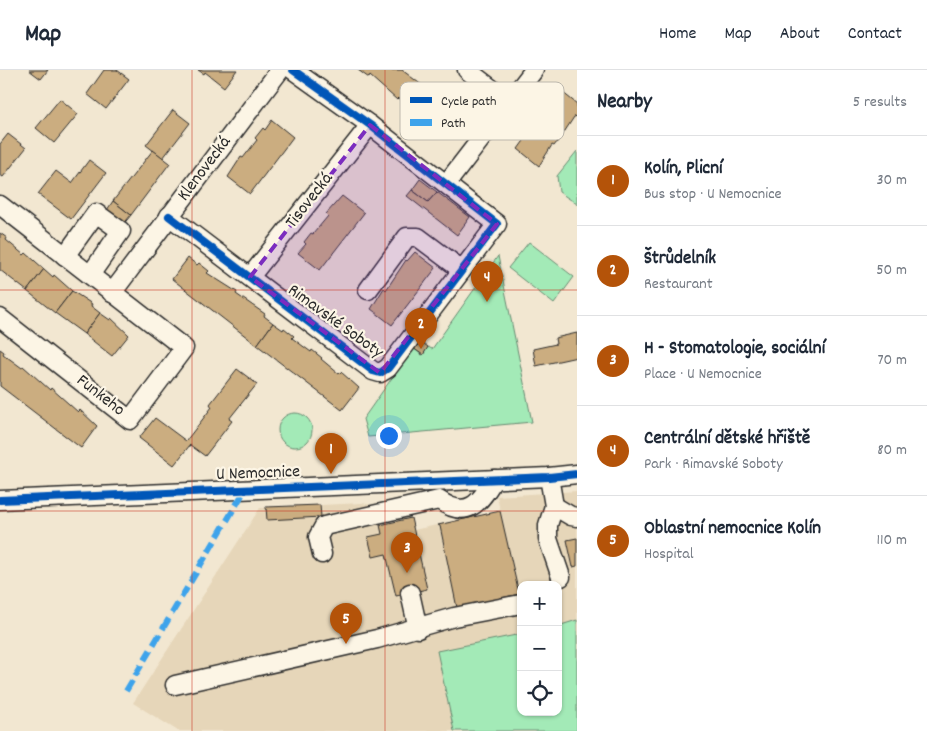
<!DOCTYPE html>
<html lang="en">
<head>
<meta charset="utf-8">
<style>
  body { margin:0; font-family:Dekko,sans-serif; background:#f2f2f3; color:#1f2937 }
  .controls { position:absolute; right:15px; bottom:15px; display:grid; overflow:hidden; border-radius:10px; box-shadow:0 1px 4px #0004 }
  .controls button { width:45px; height:45px; display:grid; place-items:center; padding:0; border:0; border-bottom:1px solid #e0e1e3; background:#fff; color:#1f2937; font:25px sans-serif }
  .you { position:absolute; left:388px; top:365px; width:18px; height:18px; margin:-12px; border:4px solid #fff; border-radius:50%; background:#1a73e8; box-shadow:0 0 0 8px #1a73e833 }
  .badge { display:grid; place-items:center; width:32px; height:32px; border-radius:50%; background:#b45309; color:#fff; font-size:16px; font-weight:700 }
  .pin { position:absolute; translate:-50% -41px; filter:drop-shadow(0 1px 2px #0008) }
  .pin::after { content:''; position:absolute; top:26px; width:18px; height:15px; background:inherit; clip-path:polygon(0 0,100% 0,50% 100%) }
  .list { margin:0; padding:0; list-style:none }
  h2 { display:flex; justify-content:space-between; align-items:center; height:65px; margin:0; padding:0 20px; font-size:21px }
  h2 small { font-size:16px; font-weight:400; color:#747a83 }
  .list li { display:grid; grid-template-columns:32px 1fr auto; gap:15px; align-items:center; box-sizing:border-box; height:90px; padding:0 20px; border-top:1px solid #e0e1e3 }
  .list b { display:block; font-size:19px; white-space:nowrap }
  .list p { margin:0; font-size:16px; white-space:nowrap; color:#747a83 }
  .list em { font-size:16px; font-style:normal; color:#747a83 }
  .icon { flex:none; width:28px; height:28px; fill:none; stroke:currentColor; stroke-width:2; stroke-linecap:round; stroke-linejoin:round }
  .map { position:relative; flex:none; width:577px; height:661px; overflow:hidden }
  header { display:flex; align-items:center; gap:30px; box-sizing:border-box; height:70px; padding:0 25px; background:#fff; border-bottom:1px solid #e0e1e3 }
  header strong { font-size:24px }
  nav { display:flex; gap:28px; margin-inline-start:auto; font-size:18px }
  main { display:flex }
  aside { flex:1; background:#fff }
  .map>svg:first-child { display:block }
  .built { fill:#e6d6b9; fill-rule:evenodd }
  .green { fill:#a3eab7; stroke:#678a71 }
  .building { fill:#cbad80; stroke:#2b2b2b }
  .lines { fill:none; stroke-linecap:round; stroke-linejoin:round }
  .minor-casing { stroke:#2b2b2b; stroke-width:21 }
  .minor { stroke:#fcf5e5; stroke-width:18 }
  .quiet { stroke:#3ea3eb; stroke-width:6; stroke-dasharray:12 6; stroke-linecap:butt }
  .cycleway-casing { stroke:#fcf5e5; stroke-width:11 }
  .cycleway { stroke:#0057b8; stroke-width:8 }
  .marked { fill:#7b2cbf; fill-opacity:0.2; stroke:#7b2cbf; stroke-width:4; stroke-dasharray:10 6; stroke-linejoin:round }
  .grid { fill:none; stroke:#c8321e; stroke-width:1; stroke-opacity:0.55 }
  .labels { text-anchor:middle; dominant-baseline:central; stroke-width:4.5; stroke-linejoin:round; paint-order:stroke }
  .street-label { font-size:18px; fill:#2b2b2b; stroke:#fcf5e5 }
  .key { fill:#fcf5e5; stroke:#bdb8ad; stroke-width:1 }
  .key-label { font-size:14px; fill:#2b2b2b }
</style>
</head>
<body>
<header>
<strong>Map</strong>
<nav><a>Home</a><a>Map</a><a>About</a><a>Contact</a></nav>
</header>
<main>
<div class="map">
<svg width="577" height="661" viewBox="0 0 577 661">
  <rect width="100%" height="100%" fill="#f2e7d1"/>
  <filter id="ink" filterUnits="userSpaceOnUse"><feTurbulence type="fractalNoise" baseFrequency=".02" numOctaves="2"/><feDisplacementMap in="SourceGraphic" scale="10" xChannelSelector="R" yChannelSelector="G"/><feConvolveMatrix kernelMatrix="1 2 1 2 8 2 1 2 1" color-interpolation-filters="sRGB"/></filter>
  <g filter="url(#ink)">
    <!-- built -->
    <path class="built" d="M577 421V661H178L133 633 260 438 362 433 376 436 380 455 411 448 414 460 500 441 497 426ZM521 515H558V642H521Z"/>
    <!-- green -->
    <g class="green">
      <path d="M577 81V134L559 122 557 106Z"/>
      <path d="M529 172 574 207 554 234 508 198Z"/>
      <path d="M498 186 532 352 368 367 363 349 413 278 422 285 428 277 432 279Z"/>
      <circle cx="295" cy="360" r="17"/>
      <path d="M577 550V661H454L437 581 521 564V642H558V556Z"/>
    </g>
    <!-- building -->
    <g class="building">
      <path d="M29 0H48L41 9Z"/>
      <path d="M104 0H117L129 9 106 39 87 24Z"/>
      <path d="M198 0H237L224 17 205 2 204 4Z"/>
      <path d="M358 0H402L461 45 446 64 427 50 425 52 399 28 397 30 370 6 369 8Z"/>
      <path d="M562 22 577 34V46L574 47 561 67 539 50Z"/>
      <path d="M60 29 78 44 54 73 36 58Z"/>
      <path d="M173 40 190 53 163 88 146 75Z"/>
      <path d="M272 50 293 67 250 124 228 107 241 87 243 88 257 70 255 68 263 58 265 60Z"/>
      <path d="M539 50 561 67 554 76 552 75 539 96 518 79Z"/>
      <path d="M8 64 26 78 3 107 0 105V74Z"/>
      <path d="M153 80 170 93 131 145 113 131Z"/>
      <path d="M89 90 106 103 71 149 38 124 56 101 72 113Z"/>
      <path d="M420 109 437 122 428 132 412 120Z"/>
      <path d="M412 120 428 132 437 122 470 147 457 165 407 126Z"/>
      <path d="M342 126 364 143 320 200 298 183 306 174 304 172 311 163 313 164 328 146 326 144Z"/>
      <path d="M113 131 131 145 122 156 105 143Z"/>
      <path d="M0 163 7 168 6 170 24 185 26 183 44 199 27 221 0 200Z"/>
      <path d="M415 182 436 198 392 255 371 239 384 218 386 220 406 190 407 191Z"/>
      <path d="M188 188 197 195 199 193 209 201 207 203 237 222 236 224 265 244 264 246 273 253 257 275 172 209Z"/>
      <path d="M44 199 53 207 54 205 72 221 55 243 27 221Z"/>
      <path d="M72 221 92 234 91 236 100 243 84 264 55 243Z"/>
      <path d="M100 243 110 250 111 248 129 265 112 286 84 264Z"/>
      <path d="M273 253 283 260 284 258 294 266 292 268 311 282 312 280 322 288 321 289 339 304 341 302 359 318 342 340 257 275Z"/>
      <path d="M577 263V287L536 296 533 279 556 274 555 268Z"/>
      <path d="M419 270 428 277 423 285 413 278Z"/>
      <path d="M0 279 4 282 3 284 22 298 23 296 50 320 51 318 78 342 80 340 97 356 81 378 0 316Z"/>
      <path d="M237 299 257 314 229 349 232 351 205 386 190 375 174 395 139 368 155 348 186 371 212 337 210 334Z"/>
      <path d="M320 435 321 447 267 450 266 437Z"/>
      <path d="M500 441 519 524 457 538 440 456 438 455Z"/>
      <path d="M411 448 427 519 396 526 386 484 373 487 368 467 382 464 380 455Z"/>
      <path d="M577 468V496L573 497 567 470Z"/>
    </g>
    <g class="lines">
      <defs>
        <g id="minor">
          <path d="M467 0 509 32"/>
          <path d="M447 113 534 0"/>
          <path d="M0 135 184 278 130 350 0 248"/>
          <path d="M169 146 373 301 380 303 388 298 497 154 370 55 293 0"/>
          <path d="M65 186 96 143 121 161 90 205"/>
          <path d="M250 207 370 55"/>
          <path d="M368 220 407 167H418L462 200"/>
          <path d="M112 223 280 0"/>
          <path d="M549 407 554 436 548 455V469L561 507"/>
          <path d="M0 430 549 407 577 404"/>
          <path d="M554 436 571 446 577 447"/>
          <path d="M322 484 318 467 324 456 439 430C467 450 480 433 494 409"/>
          <path d="M410 523 418 559"/>
          <path d="M175 615 377 569 454 547 521 534"/>
        </g>
      </defs>
      <!-- minor casing -->
      <use href="#minor" class="minor-casing"/>
      <!-- minor -->
      <use href="#minor" class="minor"/>
      <!-- quiet -->
      <path class="quiet" d="M126 621 245 420"/>
      <defs>
        <g id="cycleway">
          <path d="M169 146 373 301 380 303 388 298 497 154 370 55 293 0"/>
          <path d="M0 430 549 407 577 404"/>
        </g>
      </defs>
      <!-- cycleway casing -->
      <use href="#cycleway" class="cycleway-casing"/>
      <!-- cycleway -->
      <use href="#cycleway" class="cycleway"/>
    </g>
  </g>
  <!-- marked area -->
  <path class="marked" d="M370 55 497 154 380 303 250 207Z"/>
  <!-- grid -->
  <path class="grid" d="M192 0V661M385 0V661M0 220H577M0 441H577"/>
  <g class="labels">
    <!-- street labels -->
    <g class="street-label">
      <text transform="translate(205 99) rotate(-53)">Klenovecká</text>
      <text transform="translate(310 131) rotate(-52)">Tisovecká</text>
      <text transform="translate(335 252) rotate(36)">Rimavské Soboty</text>
      <text transform="translate(100 326) rotate(38)">Funkeho</text>
      <text transform="translate(258 404) rotate(-2)">U Nemocnice</text>
    </g>
  </g>
  <!-- legend -->
  <rect x="400" y="12" width="164" height="58" rx="8" class="key"/>
  <rect x="410" y="27" width="22" height="6" fill="#0057b8"/>
  <rect x="410" y="49" width="22" height="7" fill="#3ea3eb"/>
  <g class="key-label">
    <text x="441" y="35">Cycle path</text>
    <text x="441" y="57">Path</text>
  </g>
</svg>
<div class="controls">
<button>+</button>
<button>−</button>
<button><svg class="icon" aria-label="locate" viewBox="0 0 24 24"><circle cx="12" cy="12" r="6"/><path d="M12 2v4M12 18v4M2 12h4M18 12h4"/></svg></button>
</div>
<div class="you"></div>
<div class="pin badge" style="left:331px;top:404px">1</div>
<div class="pin badge" style="left:421px;top:279px">2</div>
<div class="pin badge" style="left:407px;top:503px">3</div>
<div class="pin badge" style="left:487px;top:232px">4</div>
<div class="pin badge" style="left:346px;top:574px">5</div>
</div>
<aside>
<h2>Nearby<small>5 results</small></h2>
<ul class="list">
<li><span class="badge">1</span><div><b>Kolín, Plicní</b><p>Bus stop · U Nemocnice</p></div><em>30 m</em></li>
<li><span class="badge">2</span><div><b>Štrůdelník</b><p>Restaurant</p></div><em>50 m</em></li>
<li><span class="badge">3</span><div><b>H - Stomatologie, sociální</b><p>Place · U Nemocnice</p></div><em>70 m</em></li>
<li><span class="badge">4</span><div><b>Centrální dětské hřiště</b><p>Park · Rimavské Soboty</p></div><em>80 m</em></li>
<li><span class="badge">5</span><div><b>Oblastní nemocnice Kolín</b><p>Hospital</p></div><em>110 m</em></li>
</ul>
</aside>
</main>
</body>
</html>
